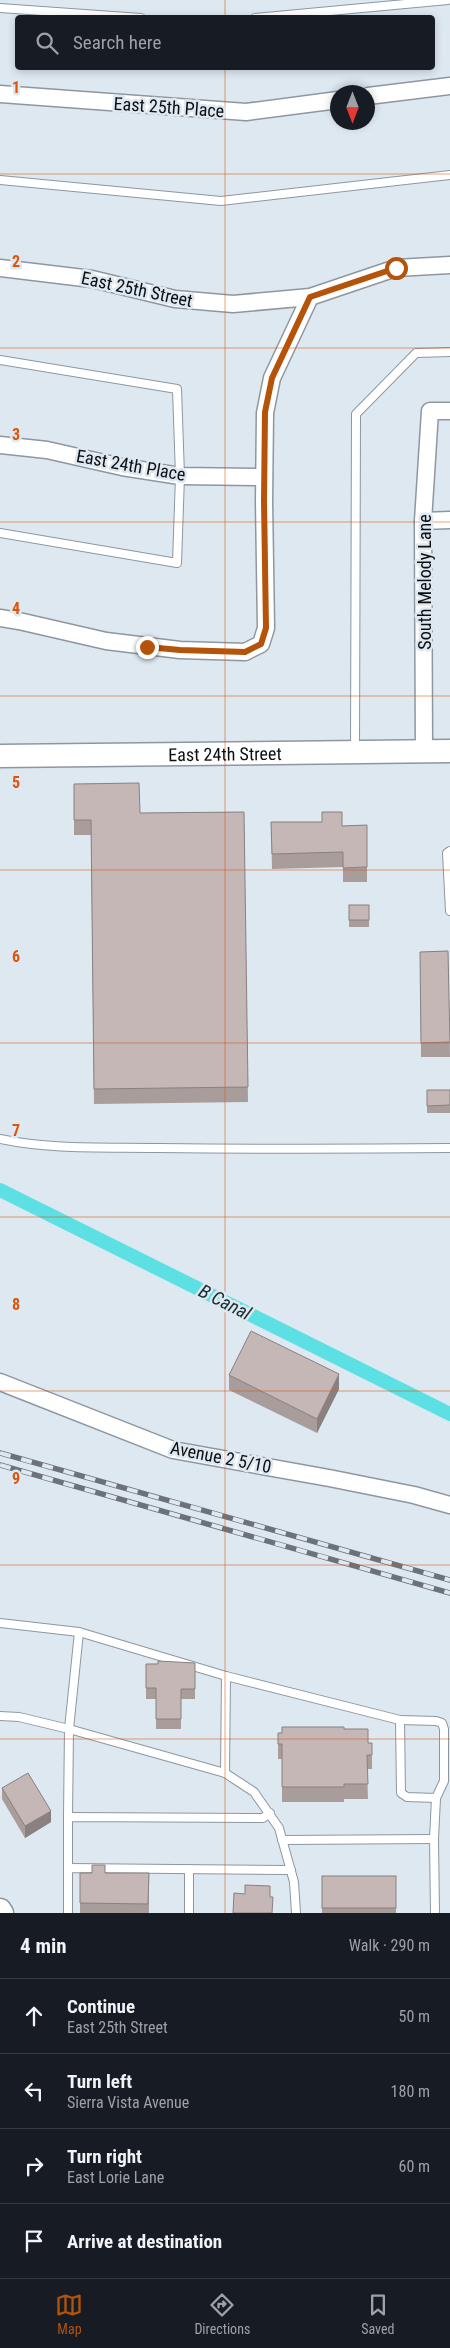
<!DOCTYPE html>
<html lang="en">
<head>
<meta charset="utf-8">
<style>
  body { margin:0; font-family:"Roboto Condensed",sans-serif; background:#20242c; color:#f1f3f6 }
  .compass { position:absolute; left:330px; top:85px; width:45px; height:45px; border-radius:50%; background:#171b24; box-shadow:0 2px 8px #0003; rotate:180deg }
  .stop { position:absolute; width:15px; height:15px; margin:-11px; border:4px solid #b45309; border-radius:50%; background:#fff }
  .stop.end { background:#b45309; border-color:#fff; box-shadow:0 1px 5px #0008 }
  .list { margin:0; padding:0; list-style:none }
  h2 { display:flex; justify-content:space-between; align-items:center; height:65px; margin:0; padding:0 20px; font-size:21px }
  h2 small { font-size:16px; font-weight:400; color:#9ea1a6 }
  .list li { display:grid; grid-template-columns:32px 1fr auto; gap:15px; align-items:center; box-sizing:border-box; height:75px; padding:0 20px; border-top:1px solid #363941 }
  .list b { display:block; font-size:19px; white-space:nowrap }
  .list p { margin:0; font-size:16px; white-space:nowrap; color:#9ea1a6 }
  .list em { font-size:16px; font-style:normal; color:#9ea1a6 }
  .icon { flex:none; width:28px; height:28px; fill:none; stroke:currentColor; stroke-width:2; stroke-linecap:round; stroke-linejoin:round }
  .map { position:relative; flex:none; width:450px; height:1913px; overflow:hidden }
  .search { position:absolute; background:#171b24; box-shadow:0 2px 8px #0003; left:15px; right:15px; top:15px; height:55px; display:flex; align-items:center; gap:12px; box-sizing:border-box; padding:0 18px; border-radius:5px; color:#9ea1a6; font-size:19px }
  .sheet { height:365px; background:#171b24 }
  nav { display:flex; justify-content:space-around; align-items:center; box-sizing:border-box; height:70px; border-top:1px solid #363941; background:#171b24; font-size:14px; color:#9ea1a6 }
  nav a { display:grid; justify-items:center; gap:2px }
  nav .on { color:#b45309 }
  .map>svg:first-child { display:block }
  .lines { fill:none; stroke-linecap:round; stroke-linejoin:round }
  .canal { stroke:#5ce0e4; stroke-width:14 }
  .lane-casing { stroke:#8e97a0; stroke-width:10 }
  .street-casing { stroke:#8e97a0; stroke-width:19 }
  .secondary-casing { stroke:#8e97a0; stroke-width:25 }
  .lane { stroke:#fff; stroke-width:8 }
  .street { stroke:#fff; stroke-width:16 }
  .secondary { stroke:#fff; stroke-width:22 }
  .rail-casing { stroke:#6c7277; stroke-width:5.5 }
  .rail { stroke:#dee8f1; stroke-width:4; stroke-dasharray:11; stroke-linecap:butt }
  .wall { fill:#a99d9c }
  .shaded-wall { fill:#89807f }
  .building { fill:#c4b7b5; stroke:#89807f }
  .route { stroke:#b45309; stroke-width:6 }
  .grid { fill:none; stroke:#dd550c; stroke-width:1; stroke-opacity:0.55 }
  .labels { text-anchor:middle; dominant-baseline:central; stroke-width:5; stroke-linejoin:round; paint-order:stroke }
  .street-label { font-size:18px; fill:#0c0f12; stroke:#dee8f1 }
  .water-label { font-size:19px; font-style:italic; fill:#172e2f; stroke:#dee8f1 }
  .grid-label { font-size:16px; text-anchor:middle; font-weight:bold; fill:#dd550c; stroke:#dee8f1; stroke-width:5; stroke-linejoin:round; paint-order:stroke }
</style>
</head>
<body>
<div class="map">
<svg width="450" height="1913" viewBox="0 0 450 1913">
  <rect width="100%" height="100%" fill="#dee8f1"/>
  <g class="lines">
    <!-- canal -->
    <path class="canal" d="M0 1190 450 1414"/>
    <defs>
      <g id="lane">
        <path d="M0 8 141 18"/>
        <path d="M255 18 448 0"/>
        <path d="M0 180 221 201 450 175"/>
        <path d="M0 360 177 389 180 476 177 563 0 533"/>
        <path d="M355 750 356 414 416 353 450 352"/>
        <path d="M450 851 447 853 450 911"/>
        <path d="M0 1139C51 1150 106 1147 158 1148 256 1149 353 1149 450 1148"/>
        <path d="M0 1623 79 1632"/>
        <path d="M226 1676 400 1720 401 1793 407 1797 436 1798"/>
        <path d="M0 1716 19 1717 69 1729 225 1773 254 1792 279 1828 294 1882 296 1913"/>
        <path d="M400 1720 436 1721 442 1723 444 1729V1781L436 1798 434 1839 435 1913"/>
        <path d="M68 1817 69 1729 79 1632 226 1676 225 1773"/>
        <path d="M282 1840 434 1839"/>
        <path d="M68 1868V1817L263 1818 270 1813"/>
        <path d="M189 1869V1913"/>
        <path d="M68 1913V1868L291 1870"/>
      </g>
      <g id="street">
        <path d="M0 94 246 112 338 100"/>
        <path d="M368 96 450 86"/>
        <path d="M0 268 92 279 175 299 233 304 310 297 396 268 450 265"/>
        <path d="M0 445 47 450 122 467 180 476 264 477"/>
        <path d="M423 521 450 520"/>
        <path d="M0 618 19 621 106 641 180 650 245 652 261 644 266 628 264 501 265 413 272 378 310 297"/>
        <path d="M424 752 423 521 430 411H450"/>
        <path d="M0 1382 173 1450 329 1478 414 1495 450 1505"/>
      </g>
      <g id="secondary">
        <path id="s1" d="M0 756 450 751"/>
        <path d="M0 1910 2 1913"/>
      </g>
    </defs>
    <!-- lane casing -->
    <use href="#lane" class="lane-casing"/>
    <!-- street casing -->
    <use href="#street" class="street-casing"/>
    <!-- secondary casing -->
    <use href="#secondary" class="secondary-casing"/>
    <!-- lane -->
    <use href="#lane" class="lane"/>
    <!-- street -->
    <use href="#street" class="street"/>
    <!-- secondary -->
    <use href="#secondary" class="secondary"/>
    <defs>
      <g id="rail">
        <path d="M0 1453 450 1580"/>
        <path d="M0 1465 450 1593"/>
      </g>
    </defs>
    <!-- rail casing -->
    <use href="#rail" class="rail-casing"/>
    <!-- rail -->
    <use href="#rail" class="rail"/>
  </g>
  <!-- wall -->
  <g class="wall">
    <path d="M74 784 140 813 244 812 248 1102 94 1104 91 835H74Z"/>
    <path d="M271 822H322L342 826 367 825V882H343V867L272 869Z"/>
    <rect x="349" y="905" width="20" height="22"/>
    <path d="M448 951 450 1057H421L420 952Z"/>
    <rect x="427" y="1090" width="23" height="23"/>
    <path d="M229 1375 339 1389 317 1433 229 1390Z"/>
    <path d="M195 1663V1699H181V1729H156V1699H146V1664Z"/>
    <path d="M344 1729 368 1743H372V1769H367L368 1799H344V1802H282V1759H278V1733Z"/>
    <path d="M2 1788 51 1822 25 1838 2 1799Z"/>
    <rect x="80" y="1873" width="69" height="40"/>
    <path d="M322 1876 396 1908V1913H322Z"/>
  </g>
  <!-- shaded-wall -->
  <g class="shaded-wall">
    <path d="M339 1374V1389L317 1433V1419Z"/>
    <path d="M51 1811V1822L25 1838V1826Z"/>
  </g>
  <!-- building -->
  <g class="building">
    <path d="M139 783 140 813 244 812 248 1087 94 1089 91 820H74V784Z"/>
    <path d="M322 812H342V826L367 825V867L343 868V852L272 854 271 822H322Z"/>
    <rect x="349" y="905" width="20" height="15"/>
    <path d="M448 951 450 1042 421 1043 420 952Z"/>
    <path d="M427 1090H450V1105L427 1106Z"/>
    <path d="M251 1331 339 1374 317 1419 229 1375Z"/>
    <path d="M158 1661 195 1663V1689H181V1719H156V1688H146V1664H158Z"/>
    <path d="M282 1727H344V1729H368V1743H372V1755H367L368 1784H344V1787H282V1744H278V1733H282Z"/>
    <path d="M28 1773 51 1811 25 1826 2 1788Z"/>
    <path d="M92 1865H105V1873H149L148 1904 80 1903V1873H92Z"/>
    <rect x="322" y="1876" width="74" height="32"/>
    <path d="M245 1885 270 1886V1897H273L272 1913H233L234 1893 245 1894Z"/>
  </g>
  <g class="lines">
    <!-- route -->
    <path class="route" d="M147 647 180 650 245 652 261 644 266 628 264 501 265 412 272 378 310 297 396 268"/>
  </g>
  <!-- grid -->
  <path class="grid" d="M225 0V18M225 68V1913M0 174H450M0 348H450M0 522H450M0 696H450M0 870H450M0 1043H450M0 1217H450M0 1391H450M0 1565H450M0 1739H450"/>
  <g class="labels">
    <!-- street labels -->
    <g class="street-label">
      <text transform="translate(169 107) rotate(4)">East 25th Place</text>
      <text transform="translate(137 289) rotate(12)">East 25th Street</text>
      <text transform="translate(131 465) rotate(10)">East 24th Place</text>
      <text transform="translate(424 582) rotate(-90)">South Melody Lane</text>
      <text stroke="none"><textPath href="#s1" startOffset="225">East 24th Street</textPath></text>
      <text transform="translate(221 1457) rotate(11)">Avenue 2 5/10</text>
    </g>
    <!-- water labels -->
    <g class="water-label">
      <text transform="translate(225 1302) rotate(27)">B Canal</text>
    </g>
  </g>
  <g class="grid-label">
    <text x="16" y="93">1</text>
    <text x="16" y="267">2</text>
    <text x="16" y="440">3</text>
    <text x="16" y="614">4</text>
    <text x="16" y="788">5</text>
    <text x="16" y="962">6</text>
    <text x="16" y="1136">7</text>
    <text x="16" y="1310">8</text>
    <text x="16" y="1484">9</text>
  </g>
</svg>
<svg class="compass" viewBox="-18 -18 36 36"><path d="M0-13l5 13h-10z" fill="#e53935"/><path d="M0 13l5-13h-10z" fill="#9ea1a6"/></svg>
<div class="stop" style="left:396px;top:268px"></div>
<div class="stop end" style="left:147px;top:647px"></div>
<div class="search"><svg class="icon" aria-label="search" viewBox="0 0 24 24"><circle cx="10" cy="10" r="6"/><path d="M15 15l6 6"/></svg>Search here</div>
</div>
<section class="sheet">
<h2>4 min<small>Walk · 290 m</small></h2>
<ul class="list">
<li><svg class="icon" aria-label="ahead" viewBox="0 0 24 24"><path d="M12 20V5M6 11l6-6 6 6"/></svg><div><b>Continue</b><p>East 25th Street</p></div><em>50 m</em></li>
<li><svg class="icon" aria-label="left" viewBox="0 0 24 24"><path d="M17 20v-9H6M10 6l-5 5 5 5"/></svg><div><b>Turn left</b><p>Sierra Vista Avenue</p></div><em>180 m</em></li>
<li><svg class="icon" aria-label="right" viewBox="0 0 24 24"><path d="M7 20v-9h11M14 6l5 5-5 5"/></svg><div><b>Turn right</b><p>East Lorie Lane</p></div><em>60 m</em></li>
<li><svg class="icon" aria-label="arrive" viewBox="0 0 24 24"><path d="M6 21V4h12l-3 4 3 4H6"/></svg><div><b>Arrive at destination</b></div></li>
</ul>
</section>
<nav>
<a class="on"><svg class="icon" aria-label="map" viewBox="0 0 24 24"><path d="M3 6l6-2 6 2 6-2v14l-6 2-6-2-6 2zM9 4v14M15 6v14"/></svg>Map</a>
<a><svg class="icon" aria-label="directions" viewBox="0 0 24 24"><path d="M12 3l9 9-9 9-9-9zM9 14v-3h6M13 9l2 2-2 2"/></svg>Directions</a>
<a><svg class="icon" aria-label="saved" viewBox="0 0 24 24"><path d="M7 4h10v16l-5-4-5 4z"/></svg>Saved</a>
</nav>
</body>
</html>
